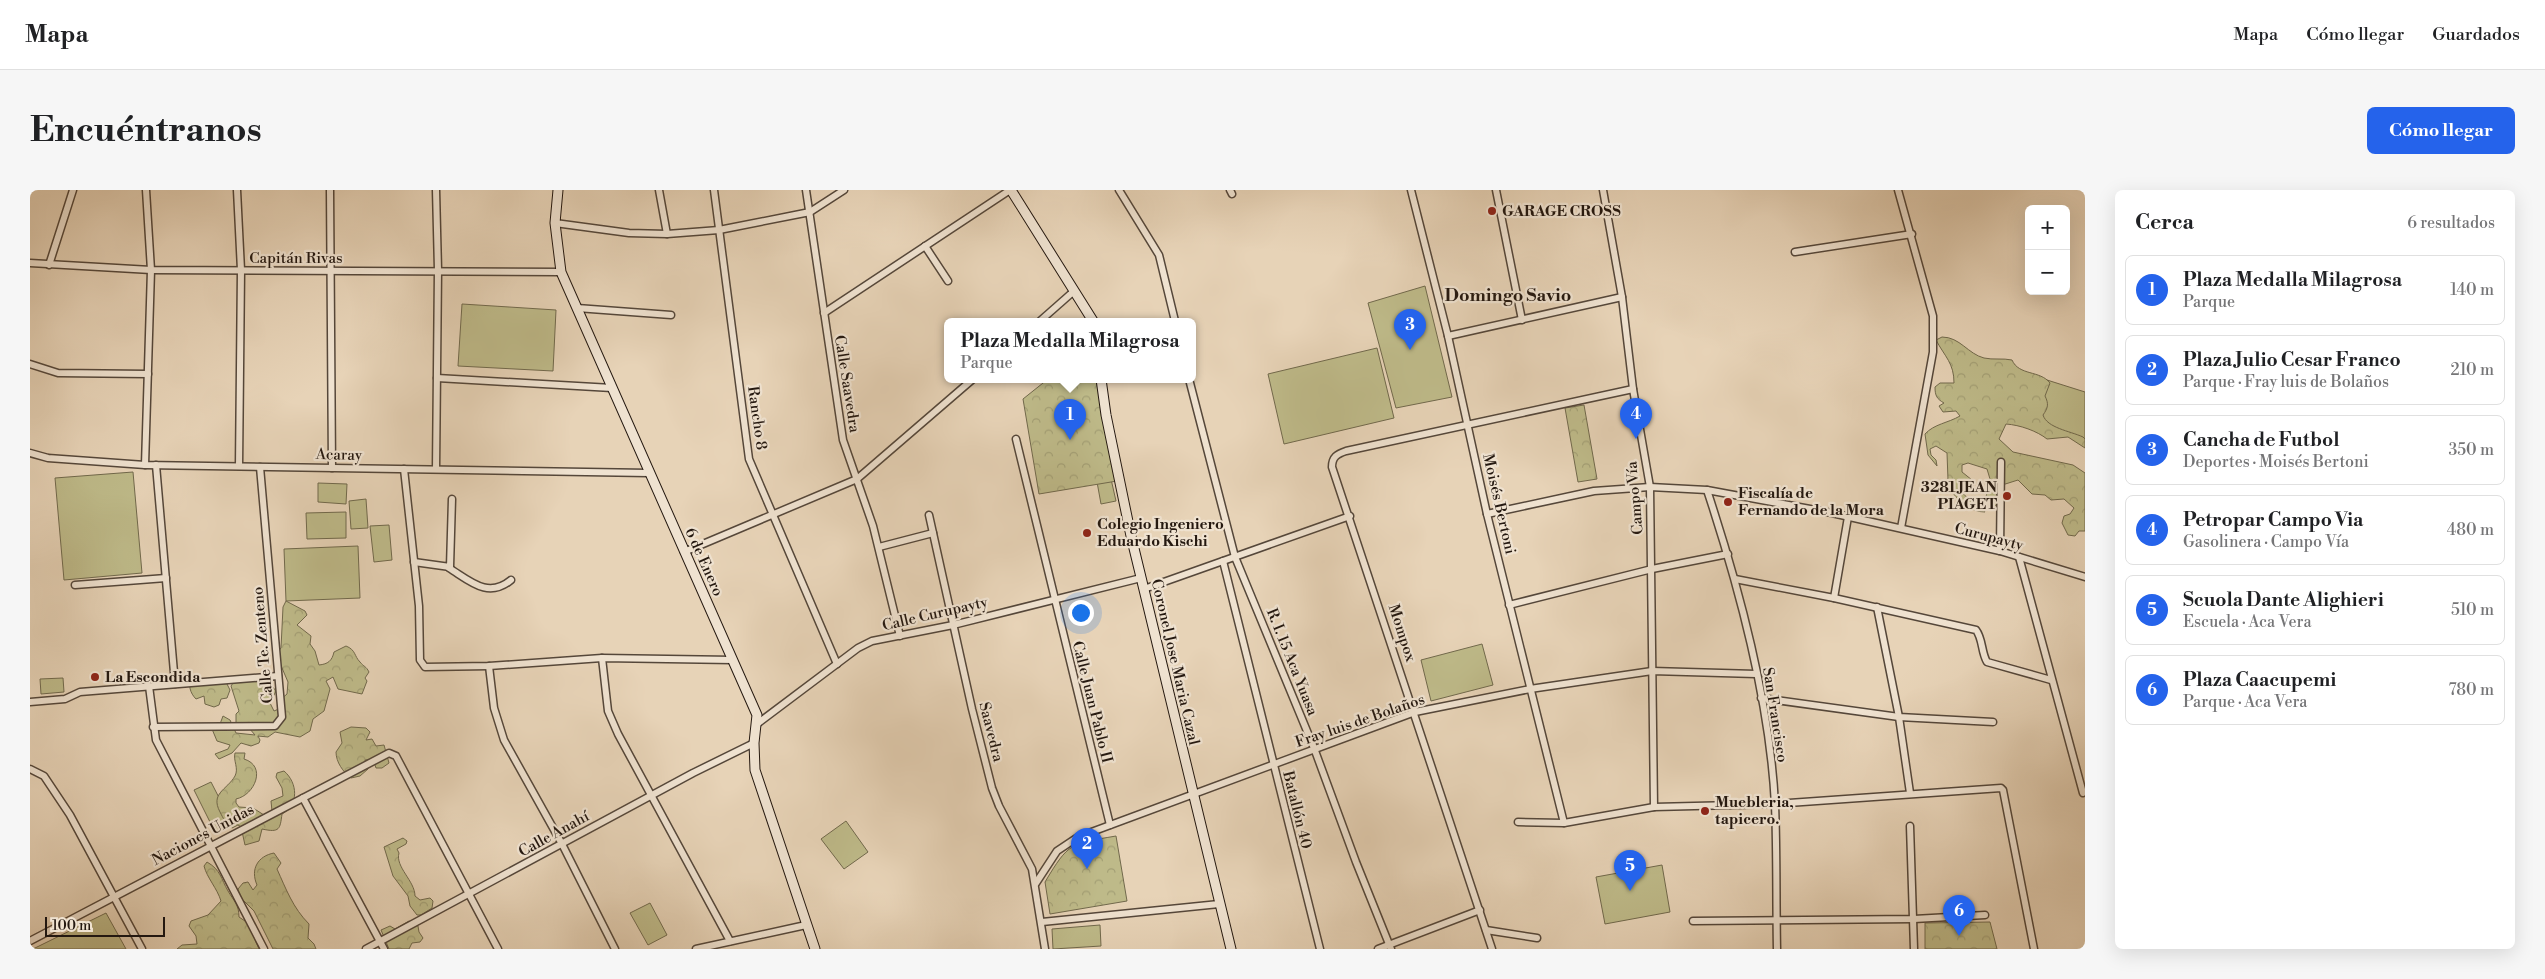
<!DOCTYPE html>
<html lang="es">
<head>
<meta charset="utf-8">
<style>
  body { margin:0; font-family:"Libre Bodoni",serif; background:#f6f6f6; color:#202124 }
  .controls { position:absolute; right:15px; top:15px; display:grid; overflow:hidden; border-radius:8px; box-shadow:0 5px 20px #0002 }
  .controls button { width:45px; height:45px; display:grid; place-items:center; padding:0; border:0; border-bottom:1px solid #e0e0e0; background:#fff; color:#202124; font:25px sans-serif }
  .scale { position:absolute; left:15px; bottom:12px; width:120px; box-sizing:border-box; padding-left:5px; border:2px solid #241810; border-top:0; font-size:14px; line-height:18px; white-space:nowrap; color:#241810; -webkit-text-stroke:4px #efe2d0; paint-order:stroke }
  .you { position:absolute; left:1050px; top:422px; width:18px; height:18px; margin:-12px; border:4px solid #fff; border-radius:50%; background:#1a73e8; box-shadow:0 0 0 8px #1a73e833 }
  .badge { display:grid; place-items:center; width:32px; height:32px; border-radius:50%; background:#2563eb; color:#fff; font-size:16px; font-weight:700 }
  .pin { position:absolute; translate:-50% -41px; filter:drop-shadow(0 1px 2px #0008) }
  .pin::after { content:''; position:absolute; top:26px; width:18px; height:15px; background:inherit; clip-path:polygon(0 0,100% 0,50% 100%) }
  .popup { position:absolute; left:914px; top:128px; width:252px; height:65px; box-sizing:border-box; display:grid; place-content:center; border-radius:8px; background:#fff; filter:drop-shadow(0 1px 4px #0005); font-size:16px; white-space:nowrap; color:#757577 }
  .popup b { font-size:19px; color:#202124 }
  .popup::after { content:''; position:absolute; left:50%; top:100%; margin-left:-10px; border:10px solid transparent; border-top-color:#fff }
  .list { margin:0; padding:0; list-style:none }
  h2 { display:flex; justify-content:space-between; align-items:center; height:65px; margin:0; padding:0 20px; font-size:21px }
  h2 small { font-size:16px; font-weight:400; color:#757577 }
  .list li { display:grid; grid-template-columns:32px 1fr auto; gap:15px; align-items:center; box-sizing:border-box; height:70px; margin:0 10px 10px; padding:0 10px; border:1px solid #e0e0e0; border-radius:8px }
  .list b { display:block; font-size:19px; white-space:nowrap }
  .list p { margin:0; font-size:16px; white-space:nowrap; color:#757577 }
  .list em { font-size:16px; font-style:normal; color:#757577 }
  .map { position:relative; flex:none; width:2055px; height:759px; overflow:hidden; border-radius:8px }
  header { display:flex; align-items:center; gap:30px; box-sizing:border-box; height:70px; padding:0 25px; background:#fff; border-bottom:1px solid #e0e0e0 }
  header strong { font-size:24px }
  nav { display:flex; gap:28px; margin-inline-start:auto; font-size:18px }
  .intro { display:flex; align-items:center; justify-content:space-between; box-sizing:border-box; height:120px; padding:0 30px }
  h1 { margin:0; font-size:35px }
  .button { padding:12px 22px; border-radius:8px; background:#2563eb; color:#fff; font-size:18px; font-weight:700 }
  main { display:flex; gap:30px; padding:0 30px }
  aside { flex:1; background:#fff; border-radius:8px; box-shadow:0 5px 20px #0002 }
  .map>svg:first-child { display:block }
  .grass { fill:#beba89; stroke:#71694c }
  .forest { fill:url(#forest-crowns); stroke:#71694c }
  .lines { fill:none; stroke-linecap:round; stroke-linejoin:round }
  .street-casing { stroke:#55473a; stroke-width:9 }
  .secondary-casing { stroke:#241810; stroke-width:11 }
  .street { stroke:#efe2d0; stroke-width:6 }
  .secondary { stroke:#efe2d0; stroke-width:9 }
  .poi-dot { fill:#8f2418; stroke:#efe2d0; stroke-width:2 }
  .labels { text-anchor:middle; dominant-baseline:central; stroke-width:4.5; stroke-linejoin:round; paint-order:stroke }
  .poi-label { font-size:15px; font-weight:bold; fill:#241810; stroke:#efe2d0; text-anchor:start }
  .street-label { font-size:15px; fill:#241810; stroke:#efe2d0 }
  .quarter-label { font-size:18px; font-weight:bold; fill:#241810; stroke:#efe2d0 }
</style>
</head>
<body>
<header>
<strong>Mapa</strong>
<nav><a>Mapa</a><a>Cómo llegar</a><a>Guardados</a></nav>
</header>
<div class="intro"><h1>Encuéntranos</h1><a class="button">Cómo llegar</a></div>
<main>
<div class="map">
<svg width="2055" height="759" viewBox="0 0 2055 759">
  <defs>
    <pattern id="forest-crowns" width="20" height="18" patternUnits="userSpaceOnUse" patternTransform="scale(1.25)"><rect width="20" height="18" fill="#beba89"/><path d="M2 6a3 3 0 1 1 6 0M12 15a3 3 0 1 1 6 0" fill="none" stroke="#a39f75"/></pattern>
  </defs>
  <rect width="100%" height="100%" fill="#e7d3b7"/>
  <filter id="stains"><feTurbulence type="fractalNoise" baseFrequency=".004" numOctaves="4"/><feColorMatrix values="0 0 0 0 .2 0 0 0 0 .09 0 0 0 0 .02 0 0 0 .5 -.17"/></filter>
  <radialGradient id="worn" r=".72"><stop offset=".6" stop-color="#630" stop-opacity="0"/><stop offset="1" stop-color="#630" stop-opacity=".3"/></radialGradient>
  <!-- grass -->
  <g class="grass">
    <path d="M1395 96 1422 207 1366 218 1338 113Z"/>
    <path d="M432 114 526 120 523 181 428 176Z"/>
    <path d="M1347 158 1364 228 1254 254 1238 184Z"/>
    <path d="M2017 190 2055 202V250L2002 232Z"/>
    <path d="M103 282 112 383 34 390 25 288Z"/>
    <path d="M1081 289 1086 311 1071 314 1067 292Z"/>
    <path d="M288 293 317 294 316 314 288 312Z"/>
    <path d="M336 309 338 338 321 339 319 311Z"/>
    <path d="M316 322V348L277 349 276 323Z"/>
    <path d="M359 335 362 370 344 372 340 336Z"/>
    <path d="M328 356 330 408 256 411 254 359Z"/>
    <path d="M1452 454 1463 495 1401 511 1391 470Z"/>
    <path d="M33 488 34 502 11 504 10 489Z"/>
    <path d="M181 592 202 633 185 642 164 600Z"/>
    <path d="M816 631 838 662 814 679 791 649Z"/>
    <path d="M1632 675 1640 722 1575 734 1566 687Z"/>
    <path d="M620 713 637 745 618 755 600 723Z"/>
    <path d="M76 723 96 759H3Z"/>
    <path d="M1070 735 1071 756 1023 759 1022 739Z"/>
  </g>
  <!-- forest -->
  <g class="forest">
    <path d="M1912 147C1930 147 1938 164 1954 168 1963 170 1973 168 1982 170 1989 186 2010 180 2020 193L2015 206C2019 214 2018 218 2013 225 2017 238 2040 241 2053 247L2055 249V258L2038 247 2017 249C2007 241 1990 235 1976 234L1969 249 1983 262 2043 275 2055 283V341H2049L2045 346 2038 345 2032 333 2034 326 2040 324 2044 318 2034 309 2021 310 2015 305 2002 304 1988 290 1969 296 1973 316 1967 317 1956 308 1957 301 1963 299 1957 279 1938 273 1932 275V282L1942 290 1944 295 1932 301C1937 312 1950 312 1955 322 1941 322 1930 312 1922 302H1915L1913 295 1918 290 1917 263 1906 256 1900 259 1901 265 1906 270 1907 276 1898 265 1895 244C1904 234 1918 233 1930 226L1926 221 1913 222 1909 216 1914 213C1907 209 1905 206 1905 197L1910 193H1924C1924 173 1915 167 1906 150Z"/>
    <path d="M1018 189H1069L1087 291 1009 304 993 209Z"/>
    <path d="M1554 215 1567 289 1548 292 1535 218Z"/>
    <path d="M256 411 275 421 277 425 267 435 281 446 280 454 285 461 289 475C298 474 302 471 304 462L316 456C326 460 324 466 330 472 334 477 336 476 339 482L335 488 337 491 332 504 308 499 303 487 296 491 300 499 294 521 283 529 280 541 270 547 245 542 238 547 228 546 230 550 229 553 221 556 211 553 202 563 189 569 185 564 198 559 200 555 187 551 182 539 190 534 193 526 200 530 206 543 225 545 219 538 209 536 206 532V524L209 521 201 496 205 490 222 488 229 492 238 491 246 501 240 513 244 521 251 518 250 510 257 504 258 492 246 464 251 458 253 417Z"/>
    <path d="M167 485 180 495 196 492 200 500 197 508 191 509 189 515 184 517 175 514 174 506 166 509C160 503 158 495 161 488Z"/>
    <path d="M321 537 336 538 340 542 336 550 342 549 346 556 354 555 359 573 352 578H346L343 569 335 570 338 579 330 586 321 588C313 582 306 572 306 562L312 553 310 542Z"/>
    <path d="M205 563H215L214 569C237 576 225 605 206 609V613L209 617 223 618 234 625 242 621 241 611 253 606 252 598 246 587 247 583 254 581C268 593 269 615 252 624 250 639 250 643 232 639L229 651 215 655 211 637 208 635 202 638C196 634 193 628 190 622 180 603 197 600 205 586 209 578 203 571 205 563Z"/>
    <path d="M1086 646 1097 711 1020 724 1015 692C1039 652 1040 654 1086 646Z"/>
    <path d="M373 648 377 651 376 654 367 659 369 663C365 677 385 691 385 706L390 710 400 708 403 711 402 718 391 725H387L380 716 378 706 363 686 354 657Z"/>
    <path d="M244 663 251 673 247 679C256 699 263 718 279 734L278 748 284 754 286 759H243L224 721 210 707 208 699 213 693 218 692 223 700 227 695C220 679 228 666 244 663Z"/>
    <path d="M177 672C191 680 191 689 198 701 204 711 209 715 209 727L218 733 229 759H147L152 755 167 754 166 746 159 736 161 731 178 725 191 711C187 698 177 688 174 676Z"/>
    <path d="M379 731 388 736 389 742 393 748 390 752 382 753 379 759H359L351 740 360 736 365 739Z"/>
    <path d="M1960 732 1967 759H1895V733Z"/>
  </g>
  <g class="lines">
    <defs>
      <g id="street">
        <path d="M207 0 211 80 209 276"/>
        <path d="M300 0 302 278"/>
        <path d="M406 0 408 80 406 279"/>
        <path d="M629 0 637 44"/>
        <path d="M684 0 719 269 807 474"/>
        <path d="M776 0 813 250 843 336 870 446"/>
        <path d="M1089 0 1129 65 1145 131"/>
        <path d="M1200 0 1202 4"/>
        <path d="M1381 0 1418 146 1457 324 1534 633"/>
        <path d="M1466 0 1492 130"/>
        <path d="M1573 0 1592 107 1603 199 1620 297 1624 617"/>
        <path d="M1868 0 1903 126V162L1871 338"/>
        <path d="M525 33 599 43 637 44 689 40 780 22 814 0"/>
        <path d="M895 56 918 91"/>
        <path d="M1765 62 1882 44"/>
        <path d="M0 73 121 80 531 82"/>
        <path d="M19 75 43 0"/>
        <path d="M547 118 641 125"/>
        <path d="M794 123 980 0"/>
        <path d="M1010 131 1044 101"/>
        <path d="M1418 146 1592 107"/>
        <path d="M0 174 28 183 118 184"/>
        <path d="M407 188 582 198"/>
        <path d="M1159 189 1205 367 1284 558 1326 672 1361 759"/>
        <path d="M986 249 1080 635"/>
        <path d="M0 263 18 268 115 275 619 283"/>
        <path d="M115 275 121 80 116 0"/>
        <path d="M126 275 145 494"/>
        <path d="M374 279 389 416 390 470 395 477 459 476 572 468 703 470"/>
        <path d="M1677 300C1709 397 1740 513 1745 615 1747 663 1746 711 1747 759"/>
        <path d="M1457 324 1564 301 1620 297 1677 300 1802 323 1970 361 2055 387"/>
        <path d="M899 325 942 519 962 598 969 616 1002 679 1015 759"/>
        <path d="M849 357 903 343"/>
        <path d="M1970 361 1971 272"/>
        <path d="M654 362 827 289 943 189"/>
        <path d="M1989 367 2053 603"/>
        <path d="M1193 371 1290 759"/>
        <path d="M384 372 420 377 422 309"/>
        <path d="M419 378C440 391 458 409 481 390"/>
        <path d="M1705 389 1804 408 1946 440C1953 449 1951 462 1957 472L2021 490"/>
        <path d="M45 395 136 388"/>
        <path d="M1114 399 1320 326"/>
        <path d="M1804 408 1818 327"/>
        <path d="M1479 415 1622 379 1698 364"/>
        <path d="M1847 417 1869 527 1880 603"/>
        <path d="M572 468 578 521 588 544 700 751"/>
        <path d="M459 476 464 518 474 550 532 654 585 759"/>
        <path d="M119 496 126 550 234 759"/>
        <path d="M1731 508 1869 527 1963 532"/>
        <path d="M0 512 35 509 50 502 248 486"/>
        <path d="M727 534 828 458 842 451 923 435 1111 388"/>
        <path d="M123 537 245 536 252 527 230 277"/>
        <path d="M0 579 14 586 40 625 112 759"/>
        <path d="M273 608 354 759"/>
        <path d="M1488 632 1534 633 1624 617 1745 614 1971 598 1973 600 2004 759"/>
        <path d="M1880 636 1884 759"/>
        <path d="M1006 693 1027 661 1048 647 1385 522 1500 499 1622 481 1726 484"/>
        <path d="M1663 731 1884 729 1955 725"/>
        <path d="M1012 732 1189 714"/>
        <path d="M1456 740 1507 748"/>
        <path d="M0 751 359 563 366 566 468 759"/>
        <path d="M336 759 663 583 724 553"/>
        <path d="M666 759 776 735"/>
        <path d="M1348 759 1450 720"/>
        <path d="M1462 759 1302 277C1302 267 1307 264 1316 261L1603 199"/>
      </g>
      <g id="secondary">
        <path d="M528 0 525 33 531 82 727 525 724 553 725 580 785 759"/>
        <path d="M981 0 1063 131"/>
        <path d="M1071 189 1076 225 1101 346 1201 759"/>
      </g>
    </defs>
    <!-- street casing -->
    <use href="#street" class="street-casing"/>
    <!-- secondary casing -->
    <use href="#secondary" class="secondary-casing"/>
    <!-- street -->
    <use href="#street" class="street"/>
    <!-- secondary -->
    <use href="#secondary" class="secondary"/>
  </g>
  <!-- markers -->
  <g class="poi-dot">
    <circle cx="1462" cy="21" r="5"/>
    <circle cx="1977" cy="306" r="5"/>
    <circle cx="1698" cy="312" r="5"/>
    <circle cx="1057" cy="343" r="5"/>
    <circle cx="65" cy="487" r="5"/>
    <circle cx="1675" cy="621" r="5"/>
  </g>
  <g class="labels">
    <!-- poi labels -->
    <g class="poi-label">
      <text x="1472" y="21">GARAGE CROSS</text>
      <text x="1967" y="297" text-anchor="end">3281 JEAN<tspan x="1967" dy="17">PIAGET</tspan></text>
      <text x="1708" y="303">Fiscalía de<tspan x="1708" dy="17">Fernando de la Mora</tspan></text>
      <text x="1067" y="334">Colegio Ingeniero<tspan x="1067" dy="17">Eduardo Kischi</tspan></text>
      <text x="75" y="487">La Escondida</text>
      <text x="1685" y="612">Muebleria,<tspan x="1685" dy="17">tapicero.</tspan></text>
    </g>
    <!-- street labels -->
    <g class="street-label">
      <text x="266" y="68">Capitán Rivas</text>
      <text transform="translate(817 194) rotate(81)">Calle Saavedra</text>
      <text transform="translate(727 228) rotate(82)">Rancho 8</text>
      <text transform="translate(309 265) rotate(1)">Acaray</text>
      <text transform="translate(1605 308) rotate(-95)">Campo Vía</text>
      <text transform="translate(1469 314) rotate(77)">Moisés Bertoni</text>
      <text transform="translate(1959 347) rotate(15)">Curupayty</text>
      <text transform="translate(674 372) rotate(66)">6 de Enero</text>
      <text transform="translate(905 424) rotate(-13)">Calle Curupayty</text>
      <text transform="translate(1372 443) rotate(72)">Mompox</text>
      <text transform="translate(233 455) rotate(-95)">Calle Te. Zenteno</text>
      <text transform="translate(1145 472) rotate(77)">Coronel Jose Maria Cazal</text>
      <text transform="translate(1262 472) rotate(68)">R. I. 15 Aca Yuasa</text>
      <text transform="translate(1062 512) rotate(76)">Calle Juan Pablo II</text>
      <text transform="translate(1745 525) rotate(81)">San Francisco</text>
      <text transform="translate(1330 531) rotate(-19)">Fray luis de Bolaños</text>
      <text transform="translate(961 542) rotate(76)">Saavedra</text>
      <text transform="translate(1267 620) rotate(76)">Batallón 40</text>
      <text transform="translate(524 644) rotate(-29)">Calle Anahí</text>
      <text transform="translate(173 645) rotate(-28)">Naciones Unidas</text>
    </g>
    <!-- quarter labels -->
    <g class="quarter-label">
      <text x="1478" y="105">Domingo Savio</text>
    </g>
  </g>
  <rect width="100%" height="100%" filter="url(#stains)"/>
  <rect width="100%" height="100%" fill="url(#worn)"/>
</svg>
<div class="controls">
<button>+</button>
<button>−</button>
</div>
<div class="scale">100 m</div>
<div class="you"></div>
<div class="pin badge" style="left:1040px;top:250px">1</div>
<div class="popup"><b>Plaza Medalla Milagrosa</b>Parque</div>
<div class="pin badge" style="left:1057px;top:679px">2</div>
<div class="pin badge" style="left:1380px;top:160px">3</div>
<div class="pin badge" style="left:1606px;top:249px">4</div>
<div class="pin badge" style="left:1600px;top:701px">5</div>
<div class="pin badge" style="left:1929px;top:746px">6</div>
</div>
<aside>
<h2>Cerca<small>6 resultados</small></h2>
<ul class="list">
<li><span class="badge">1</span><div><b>Plaza Medalla Milagrosa</b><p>Parque</p></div><em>140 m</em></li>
<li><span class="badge">2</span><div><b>Plaza Julio Cesar Franco</b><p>Parque · Fray luis de Bolaños</p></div><em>210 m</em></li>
<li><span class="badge">3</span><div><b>Cancha de Futbol</b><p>Deportes · Moisés Bertoni</p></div><em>350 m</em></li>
<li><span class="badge">4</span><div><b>Petropar Campo Via</b><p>Gasolinera · Campo Vía</p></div><em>480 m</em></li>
<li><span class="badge">5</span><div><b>Scuola Dante Alighieri</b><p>Escuela · Aca Vera</p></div><em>510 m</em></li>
<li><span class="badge">6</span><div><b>Plaza Caacupemi</b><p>Parque · Aca Vera</p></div><em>780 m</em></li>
</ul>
</aside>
</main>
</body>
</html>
